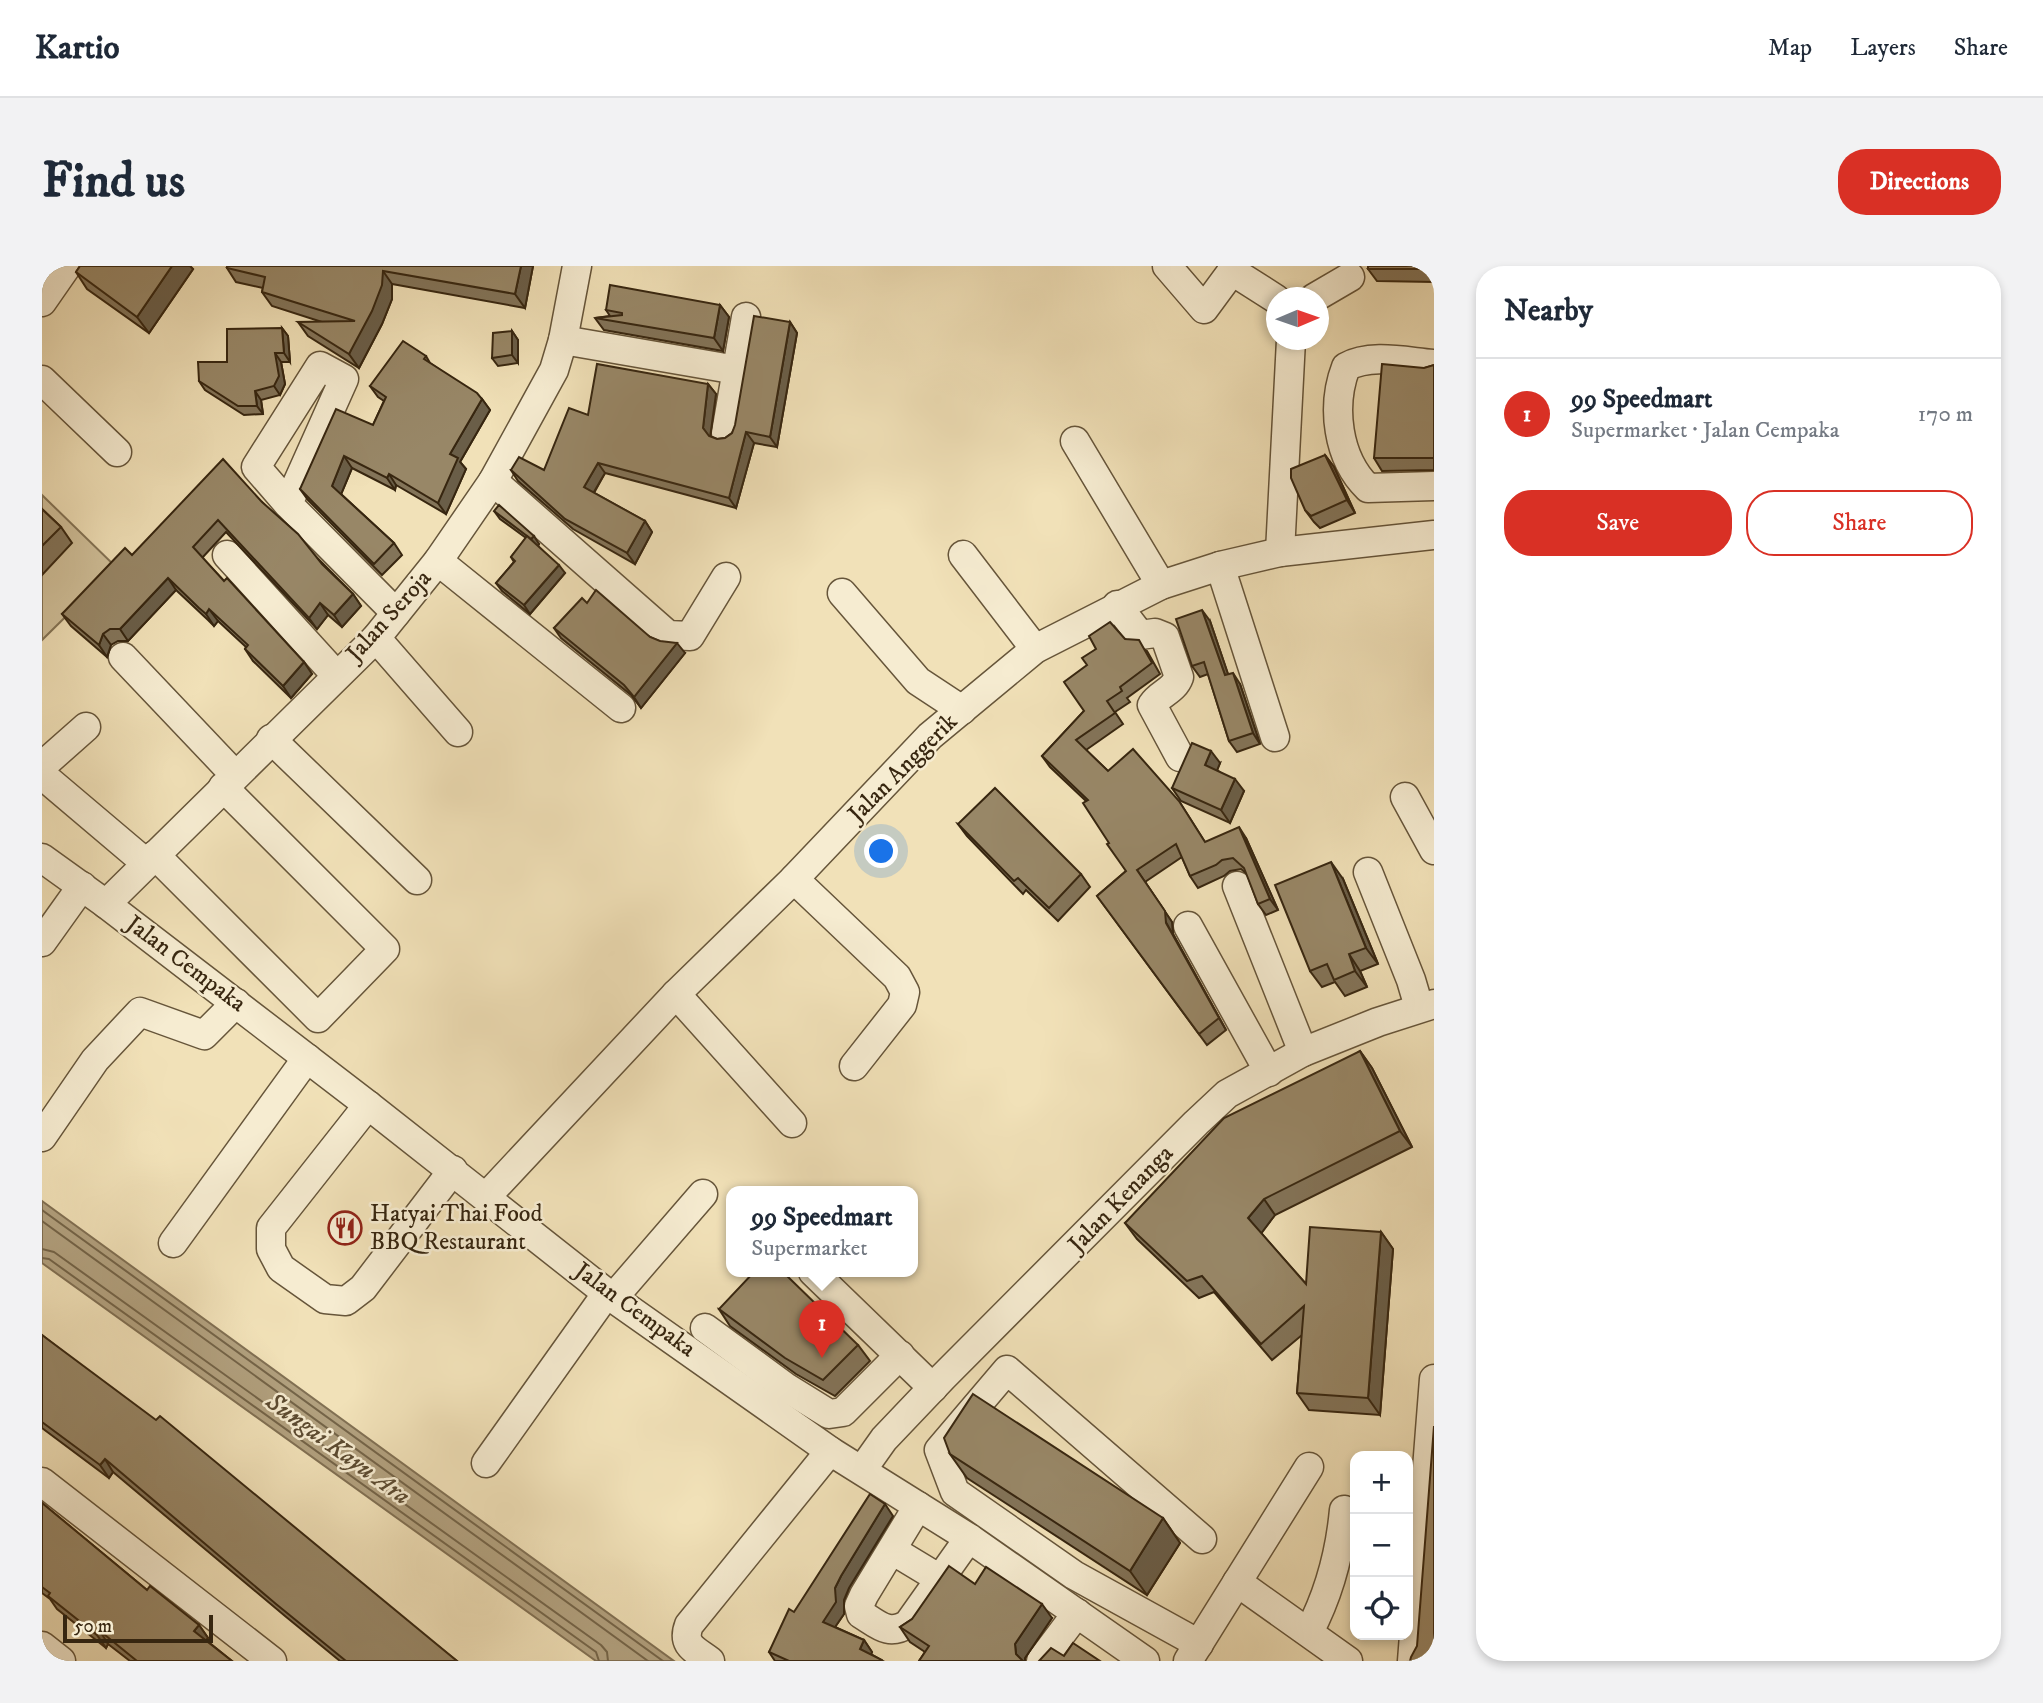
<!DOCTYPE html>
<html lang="en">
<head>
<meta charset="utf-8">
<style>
  body { margin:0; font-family:"IM FELL DW Pica",serif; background:#f2f2f3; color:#1f2937 }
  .controls { position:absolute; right:21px; bottom:21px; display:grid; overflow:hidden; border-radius:14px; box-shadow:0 4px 10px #0003 }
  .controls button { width:63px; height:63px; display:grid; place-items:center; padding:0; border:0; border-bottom:2px solid #e0e1e3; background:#fff; color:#1f2937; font:35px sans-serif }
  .compass { position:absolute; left:1224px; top:21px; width:63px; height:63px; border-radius:50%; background:#fff; box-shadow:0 4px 10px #0003; rotate:88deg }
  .scale { position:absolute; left:21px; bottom:18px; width:150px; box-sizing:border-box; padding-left:7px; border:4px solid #372610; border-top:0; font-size:19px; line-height:24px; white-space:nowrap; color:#372610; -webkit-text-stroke:5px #f6ecd1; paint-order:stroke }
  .you { position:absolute; left:840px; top:586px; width:24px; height:24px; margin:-18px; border:5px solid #fff; border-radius:50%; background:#1a73e8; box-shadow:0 0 0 10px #1a73e833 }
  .badge { display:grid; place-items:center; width:46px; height:46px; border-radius:50%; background:#d93025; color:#fff; font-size:23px; font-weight:700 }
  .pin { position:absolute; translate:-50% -58px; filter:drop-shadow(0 2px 4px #0008) }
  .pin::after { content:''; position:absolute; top:37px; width:24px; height:21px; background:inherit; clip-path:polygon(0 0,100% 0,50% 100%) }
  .popup { position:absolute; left:684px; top:920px; width:192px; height:91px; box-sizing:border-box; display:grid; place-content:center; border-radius:14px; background:#fff; filter:drop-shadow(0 2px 5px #0005); font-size:23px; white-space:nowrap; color:#747a83 }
  .popup b { font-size:26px; color:#1f2937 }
  .popup::after { content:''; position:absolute; left:50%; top:100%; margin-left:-14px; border:14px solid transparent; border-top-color:#fff }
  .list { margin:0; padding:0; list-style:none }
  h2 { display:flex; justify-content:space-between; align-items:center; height:91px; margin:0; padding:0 28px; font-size:30px }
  h2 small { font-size:23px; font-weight:400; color:#747a83 }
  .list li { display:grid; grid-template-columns:46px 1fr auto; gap:21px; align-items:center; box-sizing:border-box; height:112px; padding:0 28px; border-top:2px solid #e0e1e3 }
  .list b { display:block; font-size:26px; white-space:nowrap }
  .list p { margin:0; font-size:23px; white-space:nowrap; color:#747a83 }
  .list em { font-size:23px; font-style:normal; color:#747a83 }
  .actions { display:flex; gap:14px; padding:21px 28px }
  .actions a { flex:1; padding:16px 0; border:2px solid #d93025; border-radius:28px; text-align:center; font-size:24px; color:#d93025 }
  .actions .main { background:#d93025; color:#fff }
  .icon { flex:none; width:38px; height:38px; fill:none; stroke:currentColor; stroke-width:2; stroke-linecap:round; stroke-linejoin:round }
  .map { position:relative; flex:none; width:1392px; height:1395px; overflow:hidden; border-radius:28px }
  header { display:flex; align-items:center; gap:42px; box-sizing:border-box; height:98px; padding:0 35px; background:#fff; border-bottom:2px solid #e0e1e3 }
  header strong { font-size:33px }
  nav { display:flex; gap:38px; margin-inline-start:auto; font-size:24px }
  .intro { display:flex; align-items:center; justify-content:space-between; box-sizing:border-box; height:168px; padding:0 42px }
  h1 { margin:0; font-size:49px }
  .button { padding:18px 32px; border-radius:28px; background:#d93025; color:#fff; font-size:24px; font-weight:700 }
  main { display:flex; gap:42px; padding:0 42px }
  aside { flex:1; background:#fff; border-radius:28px; box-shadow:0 4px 10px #0003 }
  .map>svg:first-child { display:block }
  .green { fill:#d1c19b; stroke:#847456; stroke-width:2 }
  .water { fill:#b2a17f; stroke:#817053; stroke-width:2 }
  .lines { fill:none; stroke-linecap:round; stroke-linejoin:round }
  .shore { stroke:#746448; stroke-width:2 }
  .minor-casing { stroke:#66553a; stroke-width:31 }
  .minor { stroke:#f6ecd1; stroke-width:28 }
  .wall { fill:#837459; stroke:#372610; stroke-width:2 }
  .shaded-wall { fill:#6a5e48; stroke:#372610; stroke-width:2 }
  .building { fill:#988767; stroke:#372610; stroke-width:2 }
  .labels { text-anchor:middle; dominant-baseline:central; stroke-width:5; stroke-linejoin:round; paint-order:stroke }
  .street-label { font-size:24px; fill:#372610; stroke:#f6ecd1 }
  .poi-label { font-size:24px; fill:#372610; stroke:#f6ecd1; text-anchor:start }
  .water-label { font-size:26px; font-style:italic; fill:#5c4b31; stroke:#f6ecd1 }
</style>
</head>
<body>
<header>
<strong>Kartio</strong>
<nav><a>Map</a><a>Layers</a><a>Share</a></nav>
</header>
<div class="intro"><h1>Find us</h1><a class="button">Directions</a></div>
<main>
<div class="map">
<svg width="1392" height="1395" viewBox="0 0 1392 1395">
  <rect width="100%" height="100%" fill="#f1e1b8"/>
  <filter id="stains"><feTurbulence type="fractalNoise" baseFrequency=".00286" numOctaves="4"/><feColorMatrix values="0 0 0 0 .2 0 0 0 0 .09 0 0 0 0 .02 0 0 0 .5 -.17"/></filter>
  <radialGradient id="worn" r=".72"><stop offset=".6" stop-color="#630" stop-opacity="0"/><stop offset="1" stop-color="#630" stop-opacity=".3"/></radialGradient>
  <!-- green -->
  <path class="green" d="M0 229 74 301 0 374Z"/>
  <!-- water -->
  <path class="water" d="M0 935 632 1395H554L0 997Z"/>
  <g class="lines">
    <!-- shore -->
    <g class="shore">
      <path d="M0 944 621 1395"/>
      <path d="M0 955 606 1395"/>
      <path d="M0 983 12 986 559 1379 565 1386 566 1395"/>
      <path d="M0 992 7 993 554 1386 557 1395"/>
    </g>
    <defs>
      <g id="minor">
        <path d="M1125 0 1162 43 1190 5V0"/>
        <path d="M1190 5 1234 33"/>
        <path d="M1272 32 1308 11"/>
        <path d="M0 36 25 0"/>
        <path d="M521 74 695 104"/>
        <path d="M1392 98C1365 96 1329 87 1304 101 1289 140 1295 192 1326 222L1392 220"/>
        <path d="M0 114 75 186"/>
        <path d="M684 167 704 51"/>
        <path d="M1033 175 1119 319"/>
        <path d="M451 215 626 369 648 370 684 311"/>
        <path d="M246 238 214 201 278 100 302 113 246 238 354 347"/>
        <path d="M1238 286 1249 74"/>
        <path d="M185 289 294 409"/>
        <path d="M921 289 993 383"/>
        <path d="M396 295 579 442"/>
        <path d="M1178 300 1233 471"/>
        <path d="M800 327 876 415 920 444"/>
        <path d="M1075 339 1098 369 1113 367 1123 371 1137 411C1132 425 1118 427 1110 439L1138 491"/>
        <path d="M334 372 416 466"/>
        <path d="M81 391 193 509"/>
        <path d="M229 473 375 614"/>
        <path d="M0 500 44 461"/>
        <path d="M0 509 104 597"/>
        <path d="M1363 531 1392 584"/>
        <path d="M113 589 276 752 343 683 181 521"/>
        <path d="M0 592 64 638 326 839 571 1032 788 1185 927 1272 1103 1395"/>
        <path d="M1326 606 1369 714 1377 741"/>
        <path d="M752 613 855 711 863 726 860 739 812 800"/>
        <path d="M1195 620 1261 786"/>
        <path d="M64 638 334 372 396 295 451 215 512 104 521 74 535 0"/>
        <path d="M1146 660 1227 806"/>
        <path d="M0 676 40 620"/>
        <path d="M634 728 750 857"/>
        <path d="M326 839 229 962V983L239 1002 283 1033 304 1035 321 1022 411 904"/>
        <path d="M0 871 53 794 98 746 162 769 194 737"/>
        <path d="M444 931 634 728 752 613 888 470 993 383 1119 319 1178 300 1238 286 1392 269"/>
        <path d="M131 977 265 792"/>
        <path d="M771 1006 891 1122"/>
        <path d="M571 1032 661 928"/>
        <path d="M663 1062 745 1122 787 1148 801 1146 858 1089"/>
        <path d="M444 1197 565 1027"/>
        <path d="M820 1204 842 1173 901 1111 1154 857 1185 828 1261 786 1336 756 1392 738"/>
        <path d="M0 1216 230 1395"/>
        <path d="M876 1240 822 1329 817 1340 819 1348C837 1359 846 1370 866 1358L927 1272"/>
        <path d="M850 1284 898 1313"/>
        <path d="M1195 1316 1306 1395"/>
        <path d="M1267 1366C1287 1328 1298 1287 1302 1244"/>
        <path d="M1157 1378 1032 1309 913 1226 897 1184 965 1104 1160 1273"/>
        <path d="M0 1380 19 1395"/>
        <path d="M668 1395C654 1384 639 1380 647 1359L788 1185"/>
        <path d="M999 1395 1035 1347"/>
        <path d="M1146 1395 1267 1201"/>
        <path d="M1370 1395 1392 1113"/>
      </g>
    </defs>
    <!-- minor casing -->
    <use href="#minor" class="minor-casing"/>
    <!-- minor -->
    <use href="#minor" class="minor"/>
  </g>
  <!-- wall -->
  <g class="wall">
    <path d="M38 0H148L151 3 107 67 45 23 34 6Z"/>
    <path d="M491 0 483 42 350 18V33L340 58 317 102 266 70 256 56H280L230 40 220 26 221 22 194 16 185 2Z"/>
    <path d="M1392 0V16L1335 15 1326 3Z"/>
    <path d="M678 39 687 51 681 85 562 64 553 52 568 50 564 44Z"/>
    <path d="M748 56 755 67 735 181 712 177 694 242 563 207 552 227 603 255 610 266 593 298 531 263 476 215 469 204H502L546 149 666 118 674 128 668 170 675 173 683 172 690 167Z"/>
    <path d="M240 62 246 70 248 96H239L243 118 238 129 219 134 221 148 202 149 163 124 157 115 185 96Z"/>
    <path d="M470 65 476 74V97L456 100 450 92Z"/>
    <path d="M384 90 388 97 440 133 448 144 418 196 424 203 404 248 354 219 353 224 310 202 299 228 352 277 360 289 340 309 266 234 258 223 331 159 342 135 336 131 328 120Z"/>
    <path d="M1392 99V204L1340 205 1332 192 1382 102Z"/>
    <path d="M1283 189 1292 201 1313 247 1278 262 1272 256 1263 244Z"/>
    <path d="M220 236 311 328 319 340 300 361 286 349 275 363 184 266 160 292 182 315 262 396 270 408 249 432 211 395 203 383 204 381 176 355 172 360 166 354 134 324 86 375H76L69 379 65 391 29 360 20 348 90 289Z"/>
    <path d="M0 243 19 261 30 277 0 309Z"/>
    <path d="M452 245 497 278 496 280 523 307 488 348 460 325 454 317 472 296 469 291 484 272 458 253Z"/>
    <path d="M545 337 608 371 643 387 599 442 589 429 519 372 512 362Z"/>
    <path d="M1168 355 1186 408 1198 418 1218 478 1195 486 1187 475 1166 408 1158 411 1150 400Z"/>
    <path d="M1083 373 1105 385 1118 408 1085 432 1088 436 1073 446 1081 458 1044 484 1066 505 1137 535 1163 576 1204 572 1236 644 1224 649 1216 638 1205 608 1199 603 1188 605 1182 610 1156 622 1148 610 1140 591 1103 616 1130 656 1131 668 1184 764 1165 779 1055 630 1084 605 1044 535 1008 501 1000 490 1042 445 1045 399 1054 383Z"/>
    <path d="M1178 497 1175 504 1202 525 1188 557 1139 535 1130 522Z"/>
    <path d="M916 558 1039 608 1048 621 1016 655 984 624 981 628 925 570Z"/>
    <path d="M1301 613 1336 698 1318 705 1325 721 1303 730 1293 716 1280 721 1268 705Z"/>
    <path d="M1318 785 1330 802 1370 881 1233 949 1219 967 1264 1018 1339 966 1351 983 1338 1149 1267 1144 1255 1127 1260 1069 1230 1094 1172 1026 1157 1032 1095 973 1083 957Z"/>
    <path d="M677 1043 816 1079 828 1095 793 1130 754 1108 688 1060Z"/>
    <path d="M0 1069 415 1395H298L243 1350 71 1206 67 1212 0 1162Z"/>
    <path d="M908 1188 1121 1252 1138 1277 1105 1329 925 1212Z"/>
    <path d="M0 1237 105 1324 157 1359 166 1372 164 1374 190 1395H88L66 1378 64 1382 15 1343 8 1333 0 1327Z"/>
    <path d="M851 1250 807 1322 802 1334V1348L793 1361 822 1374 830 1386 829 1388 841 1395H733L727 1386 752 1346Z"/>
    <path d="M933 1318 1010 1352 983 1392V1395H877L883 1386 868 1376 858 1361 870 1353Z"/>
  </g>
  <!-- shaded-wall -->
  <g class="shaded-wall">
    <path d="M130 0H148L151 3 107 67 95 51Z"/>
    <path d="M479 0H491L483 42 473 28Z"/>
    <path d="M341 5 350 18V33L340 58 317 102 307 88Z"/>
    <path d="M678 39 687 51 681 85 672 72Z"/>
    <path d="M748 56 755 67 735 181 728 171Z"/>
    <path d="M240 62 246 70 248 96 242 87Z"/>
    <path d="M470 65 476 74V97L470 89Z"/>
    <path d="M233 87 239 96 243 118 238 129 232 120Z"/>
    <path d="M666 118 674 128 668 172 661 162Z"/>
    <path d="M213 125 219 134 221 148 215 140Z"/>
    <path d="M440 133 448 144 418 196 424 203 404 248 396 237 408 188Z"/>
    <path d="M704 166 712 177 694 242 687 232Z"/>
    <path d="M1283 189 1292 201 1313 247 1305 234Z"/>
    <path d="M302 190 310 202 298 231 290 220Z"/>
    <path d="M556 197 563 207 549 231 542 221Z"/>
    <path d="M347 208 354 219 353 224 345 212Z"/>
    <path d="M603 255 610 266 593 298 585 287Z"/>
    <path d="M492 270 497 278 495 281 489 273Z"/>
    <path d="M517 299 523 307 488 348 482 339Z"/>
    <path d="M126 312 134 324 86 375 78 363Z"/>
    <path d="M311 328 319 340 300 361 292 349Z"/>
    <path d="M278 337 286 349 275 363 267 352Z"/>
    <path d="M167 343 176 355 172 360 164 348Z"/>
    <path d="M1160 344 1168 355 1190 420 1183 409Z"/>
    <path d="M61 368 69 379 65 391 57 379Z"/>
    <path d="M635 377 643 387 599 442 592 431Z"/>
    <path d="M262 396 270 408 249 432 241 420Z"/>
    <path d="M1191 407 1198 418 1218 478 1211 467Z"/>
    <path d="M1169 485 1178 497 1172 512 1163 499Z"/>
    <path d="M1193 513 1202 525 1188 557 1179 544Z"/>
    <path d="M1197 561 1204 572 1236 644 1228 633Z"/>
    <path d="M1289 596 1301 613 1336 698 1324 682Z"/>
    <path d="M1095 604 1130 656 1131 668 1184 764 1177 752Z"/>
    <path d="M1307 688 1318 705 1325 721 1313 705Z"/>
    <path d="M1318 785 1330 802 1370 881 1358 865Z"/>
    <path d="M1222 933 1233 949 1218 969 1206 952Z"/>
    <path d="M1339 966 1351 983 1338 1149 1326 1132Z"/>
    <path d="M63 1193 71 1206 67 1212 58 1199Z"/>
    <path d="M843 1238 851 1250 807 1322 802 1334V1348L789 1367 781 1356 793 1322 799 1310Z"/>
    <path d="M1121 1252 1138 1277 1105 1329 1088 1305Z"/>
    <path d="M1000 1338 1010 1352 983 1392V1395H979L974 1388 973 1378Z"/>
    <path d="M157 1359 166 1372 161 1378 152 1365Z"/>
    <path d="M58 1365 66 1378 64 1382 55 1369Z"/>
    <path d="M822 1374 830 1386 826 1395 818 1383Z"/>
  </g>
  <!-- building -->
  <g class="building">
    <path d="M38 0H130L95 51 34 6Z"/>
    <path d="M185 0H479L473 28 341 5 340 19 330 45 307 88 256 56 313 55 220 26 223 11 185 2Z"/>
    <rect x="1326" y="0" width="66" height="3"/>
    <path d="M568 19 678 39 672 72 553 52 580 49V47L564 44Z"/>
    <path d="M712 50 748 56 728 171 704 166 687 232 556 197 542 221 603 255 585 287 523 253 469 204 477 191 502 204 527 142 546 149 555 98 666 118 661 162 667 170 675 173 683 172 690 167 693 159Z"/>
    <path d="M240 62 242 87H233L237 110 232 120 213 125 215 140H196L157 115 156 96H185V63Z"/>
    <path d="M470 65V89L450 92 451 67Z"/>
    <path d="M361 75 384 90 382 93 435 127 440 133 408 188 416 192 396 237 347 208 345 212 302 190 290 220 352 277 332 298 258 223 294 143 331 159 344 131 328 120Z"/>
    <path d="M1340 98 1382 102 1392 99V192H1332Z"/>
    <path d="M1283 189 1305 234 1269 250 1263 244 1249 212V203Z"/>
    <path d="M181 193 220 236 256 268 280 298 311 328 292 349 278 337 267 352 176 254 151 281 182 315 185 312 262 396 241 420 203 383 206 379 167 343 164 348 157 342 126 312 78 363H68L61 368 57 379 20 348 83 282 90 289Z"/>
    <path d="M457 239 492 270 489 273 452 245Z"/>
    <path d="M0 243 19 261 0 280Z"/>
    <path d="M485 270 517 299 482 339 454 317 473 295 469 291Z"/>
    <path d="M554 324 608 371 618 375 635 377 592 431 582 419 512 362 540 332 545 337Z"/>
    <path d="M1160 344 1183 409 1191 407 1211 467 1187 475 1162 396 1150 400 1134 353Z"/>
    <path d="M1068 356 1083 373 1097 374 1110 397 1078 421 1080 425 1065 435 1073 447 1034 474 1066 505 1091 483 1137 535 1163 576 1197 561 1228 633 1216 638 1202 602 1191 592 1180 594 1174 599 1148 610 1134 578 1095 604 1123 645 1124 657 1177 752 1157 768 1055 630 1084 605 1065 578 1067 577 1041 537 1046 534 1000 490 1042 445 1022 416 1045 399 1040 392 1054 383 1047 370Z"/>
    <path d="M1150 477 1169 485 1163 499 1193 513 1179 544 1130 522Z"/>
    <path d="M953 522 1039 608 1007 642 976 612 972 615 916 558Z"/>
    <path d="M1289 596 1324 682 1307 688 1313 705 1292 714 1285 698 1268 705 1233 619Z"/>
    <path d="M1318 785 1358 865 1222 933 1206 952 1264 1018 1268 961 1339 966 1326 1132 1255 1127 1262 1040 1219 1078 1160 1010 1145 1015 1083 957 1182 852Z"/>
    <path d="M712 1006H741L816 1079 781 1114 743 1092 677 1043Z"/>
    <path d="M0 1069 114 1154 118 1150 415 1395H304L234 1338 63 1193 58 1199 0 1156Z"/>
    <path d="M931 1128 1121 1252 1088 1305 908 1188 902 1172Z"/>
    <path d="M1392 1160V1395H1368L1369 1391 1375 1380Z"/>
    <path d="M828 1228 843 1238 799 1310 793 1322 794 1336 781 1356 822 1374 818 1383 840 1394V1395H747L727 1386 747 1343 752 1346Z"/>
    <path d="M0 1237 105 1324 108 1320 157 1359 152 1365 190 1395H95L58 1365 55 1369 6 1330 8 1327 0 1321Z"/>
    <path d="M907 1300 933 1318 944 1301 1000 1338 973 1378 974 1388 981 1395H877L887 1380 858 1361 870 1353Z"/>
    <path d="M1031 1377 1058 1395H997L1009 1382 1022 1390Z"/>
  </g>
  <!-- icons -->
  <defs>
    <symbol id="restaurant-ring" viewBox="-11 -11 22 22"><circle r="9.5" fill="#f6ecd1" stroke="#8f2418" stroke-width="1.5"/><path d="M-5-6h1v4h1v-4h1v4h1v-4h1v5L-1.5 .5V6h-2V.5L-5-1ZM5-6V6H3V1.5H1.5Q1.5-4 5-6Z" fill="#8f2418"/></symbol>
  </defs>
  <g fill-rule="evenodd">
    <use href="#restaurant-ring" x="284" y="943" width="38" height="38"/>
  </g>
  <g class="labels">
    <!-- street labels -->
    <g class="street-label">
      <text transform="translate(347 350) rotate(-48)">Jalan Seroja</text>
      <text transform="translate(861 502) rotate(-45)">Jalan Anggerik</text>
      <text transform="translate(144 698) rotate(37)">Jalan Cempaka</text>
      <text transform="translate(1079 933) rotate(-46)">Jalan Kenanga</text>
      <text transform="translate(593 1044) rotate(36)">Jalan Cempaka</text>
    </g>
    <!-- poi labels -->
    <g class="poi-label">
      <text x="328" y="948">Hatyai Thai Food<tspan x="328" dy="28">BBQ Restaurant</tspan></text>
    </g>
    <!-- water labels -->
    <g class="water-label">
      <text transform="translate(296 1183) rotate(36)">Sungai Kayu Ara</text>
    </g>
  </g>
  <rect width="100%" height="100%" filter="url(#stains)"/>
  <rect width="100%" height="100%" fill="url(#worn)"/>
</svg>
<div class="controls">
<button>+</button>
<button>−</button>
<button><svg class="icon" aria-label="locate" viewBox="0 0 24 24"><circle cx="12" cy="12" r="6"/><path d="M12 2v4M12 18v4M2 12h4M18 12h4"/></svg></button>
</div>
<svg class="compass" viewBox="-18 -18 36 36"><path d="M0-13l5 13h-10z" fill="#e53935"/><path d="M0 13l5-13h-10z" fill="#747a83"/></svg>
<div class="scale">50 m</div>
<div class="you"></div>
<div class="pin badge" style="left:780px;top:1092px">1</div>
<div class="popup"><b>99 Speedmart</b>Supermarket</div>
</div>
<aside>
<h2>Nearby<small></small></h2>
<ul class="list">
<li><span class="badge">1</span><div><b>99 Speedmart</b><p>Supermarket · Jalan Cempaka</p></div><em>170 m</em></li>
</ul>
<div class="actions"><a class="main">Save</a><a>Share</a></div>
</aside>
</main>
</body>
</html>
